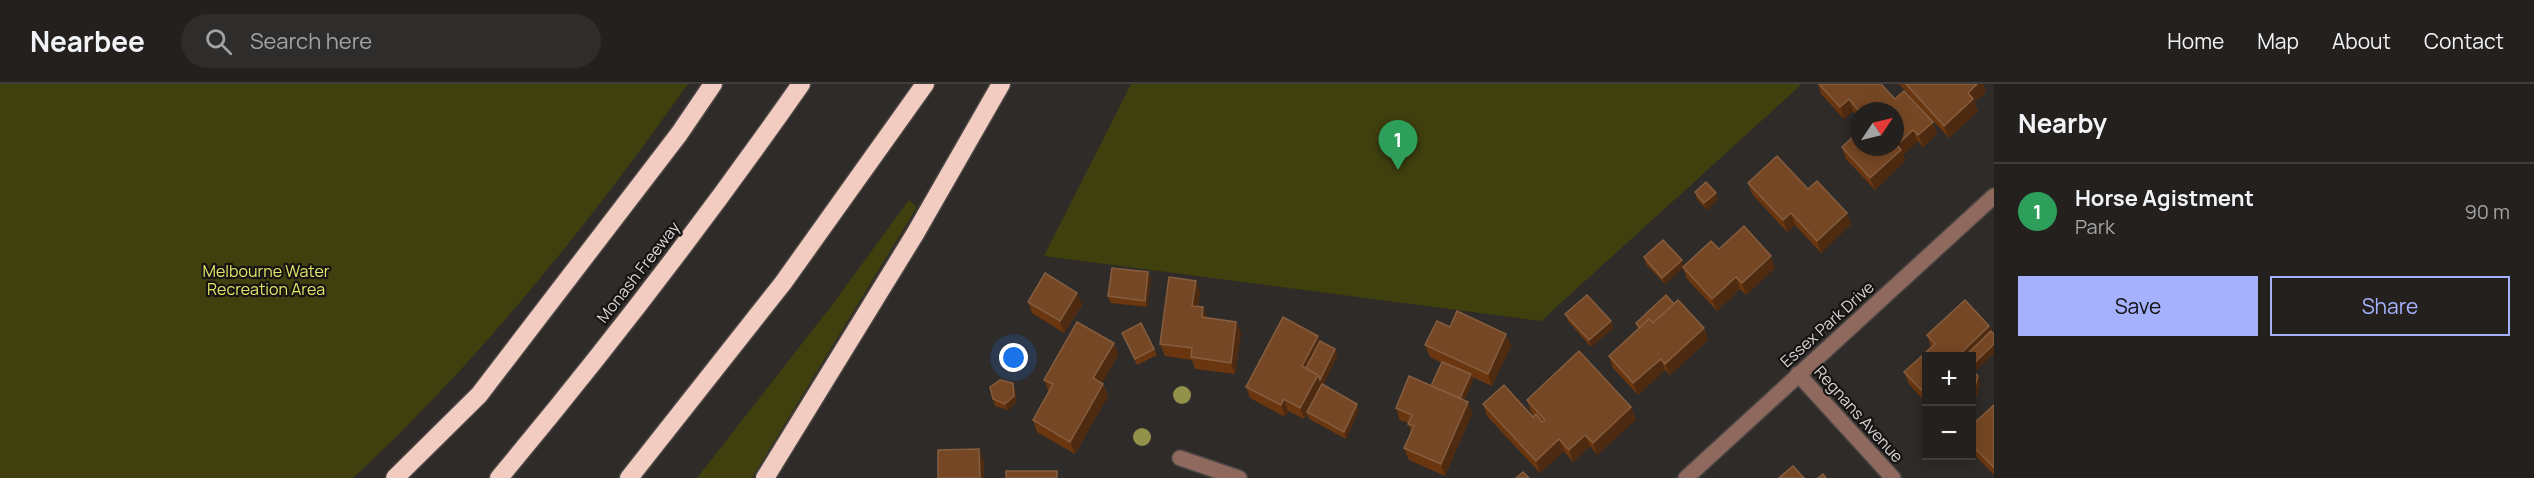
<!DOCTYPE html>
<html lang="en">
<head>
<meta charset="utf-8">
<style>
  body { margin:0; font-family:Manrope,sans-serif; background:#2f2d2b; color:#f1f3f6 }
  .controls { position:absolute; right:18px; bottom:18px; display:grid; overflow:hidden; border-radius:0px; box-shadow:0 3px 15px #0003 }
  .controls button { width:54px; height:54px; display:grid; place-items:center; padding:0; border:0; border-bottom:2px solid #403e3c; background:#23201e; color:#f1f3f6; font:30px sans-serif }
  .compass { position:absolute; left:1850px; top:18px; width:54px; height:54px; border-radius:50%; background:#23201e; box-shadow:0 3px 15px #0003; rotate:55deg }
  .you { position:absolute; left:1014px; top:274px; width:21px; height:21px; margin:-15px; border:4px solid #fff; border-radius:50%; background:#1a73e8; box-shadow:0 0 0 9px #1a73e833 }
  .badge { display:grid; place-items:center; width:39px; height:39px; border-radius:50%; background:#a5b1fc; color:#fff; font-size:20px; font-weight:700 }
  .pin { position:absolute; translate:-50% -50px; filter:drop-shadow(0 2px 3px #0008) }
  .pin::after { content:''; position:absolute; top:32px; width:21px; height:18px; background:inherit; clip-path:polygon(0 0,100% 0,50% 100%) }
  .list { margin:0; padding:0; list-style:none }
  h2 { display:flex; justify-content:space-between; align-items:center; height:78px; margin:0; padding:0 24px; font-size:26px }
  h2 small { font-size:20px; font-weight:400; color:#a3a3a4 }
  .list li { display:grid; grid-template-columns:39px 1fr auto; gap:18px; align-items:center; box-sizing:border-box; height:96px; padding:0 24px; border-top:2px solid #403e3c }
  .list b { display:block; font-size:22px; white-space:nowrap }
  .list p { margin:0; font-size:20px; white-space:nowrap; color:#a3a3a4 }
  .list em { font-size:20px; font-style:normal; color:#a3a3a4 }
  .actions { display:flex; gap:12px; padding:18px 24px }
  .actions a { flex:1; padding:14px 0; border:2px solid #a5b1fc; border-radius:0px; text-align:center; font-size:21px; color:#a5b1fc }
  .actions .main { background:#a5b1fc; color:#111 }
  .icon { flex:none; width:33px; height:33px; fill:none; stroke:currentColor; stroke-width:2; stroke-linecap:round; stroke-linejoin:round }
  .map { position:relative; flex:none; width:1994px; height:394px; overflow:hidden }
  header { display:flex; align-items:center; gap:36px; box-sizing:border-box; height:84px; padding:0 30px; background:#23201e; border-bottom:2px solid #403e3c }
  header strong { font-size:28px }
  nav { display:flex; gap:33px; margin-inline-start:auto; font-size:21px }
  .search { width:420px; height:54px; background:#2f2d2b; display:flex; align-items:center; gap:15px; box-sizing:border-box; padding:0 21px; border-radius:33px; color:#a3a3a4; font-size:22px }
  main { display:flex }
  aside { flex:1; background:#23201e }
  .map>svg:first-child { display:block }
  .green { fill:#3f400e }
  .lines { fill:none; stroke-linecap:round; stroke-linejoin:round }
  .minor-casing { stroke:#4a4643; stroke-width:18 }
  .highway-casing { stroke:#4a4643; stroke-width:21 }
  .minor { stroke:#8f685e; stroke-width:15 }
  .highway { stroke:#f2cbc1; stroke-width:18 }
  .tree { fill:#91914a }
  .wall { fill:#6a360f }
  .shaded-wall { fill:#4e2a10 }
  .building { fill:#764724; stroke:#855d3f; stroke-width:1.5 }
  .labels { text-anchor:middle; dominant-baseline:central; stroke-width:4.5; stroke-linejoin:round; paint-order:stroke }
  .park-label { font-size:16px; fill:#e1e466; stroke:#161413 }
  .street-label { font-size:16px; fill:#d7d4d3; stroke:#161413 }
</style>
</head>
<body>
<header>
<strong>Nearbee</strong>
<div class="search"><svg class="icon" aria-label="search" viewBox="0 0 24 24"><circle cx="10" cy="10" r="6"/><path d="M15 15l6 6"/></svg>Search here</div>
<nav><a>Home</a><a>Map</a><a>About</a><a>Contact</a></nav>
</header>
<main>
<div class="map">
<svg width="1994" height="394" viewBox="0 0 1994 394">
  <rect width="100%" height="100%" fill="#2f2b28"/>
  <!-- green -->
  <g class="green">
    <path d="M0 0H688C589 140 479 277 353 394H0Z"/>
    <path d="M1131 0H1802L1541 237 1044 172Z"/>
    <path d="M909 116 917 123 752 394H697L829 225Z"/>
  </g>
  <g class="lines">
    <defs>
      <g id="minor">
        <path d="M1798 290 1893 394"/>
        <path d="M1180 374 1239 394"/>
        <path d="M1686 394 1994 112"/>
      </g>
      <g id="highway">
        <path d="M395 394 479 311 679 50 713 0"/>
        <path d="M499 394C605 267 706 136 801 0"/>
        <path d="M629 394 783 199 925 0"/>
        <path d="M765 394 915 150 1001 0"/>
      </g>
    </defs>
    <!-- minor casing -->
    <use href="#minor" class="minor-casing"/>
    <!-- highway casing -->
    <use href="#highway" class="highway-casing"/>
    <!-- minor -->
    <use href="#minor" class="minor"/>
    <!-- highway -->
    <use href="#highway" class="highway"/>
  </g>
  <!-- trees -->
  <g class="tree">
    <circle cx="1182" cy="311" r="9"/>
    <circle cx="1142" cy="353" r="9"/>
  </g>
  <!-- wall -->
  <g class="wall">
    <path d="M1818 0H1881L1895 15 1933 38 1937 50 1923 63 1918 57 1903 71 1905 77 1875 106 1846 75 1842 63H1895L1859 27V34L1853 27 1844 35 1821 10Z"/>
    <path d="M1899 0H1983L1986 8 1974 18 1978 27 1949 54Z"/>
    <path d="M1748 99 1808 105 1847 129 1851 140 1821 169 1795 141 1787 148 1752 110Z"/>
    <path d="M1695 108 1718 115 1707 126 1697 115Z"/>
    <path d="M1719 165 1775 184 1746 211 1740 205 1717 227 1687 195 1683 184 1665 200 1646 180 1644 173 1684 182Z"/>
    <path d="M1148 188 1151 195 1147 223 1111 219 1108 212Z"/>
    <path d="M1200 208 1198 222 1203 223 1207 234 1236 238 1241 250 1235 290 1195 285 1192 276 1165 272 1160 260Z"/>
    <path d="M1077 209 1082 221 1064 249 1032 229 1028 218Z"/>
    <path d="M1965 216 1989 242 1992 248 1994 250V269L1974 288 1978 292 1980 298 1977 312 1971 317V273H1926V319L1909 300 1904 288 1931 263 1927 251Z"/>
    <path d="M1674 220 1704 244 1708 256 1670 291 1665 286 1638 311 1613 284 1609 272 1638 245 1636 239Z"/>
    <path d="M1565 230 1611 237 1613 244 1591 263 1568 237Z"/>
    <path d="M1450 243 1506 250 1511 262 1492 302 1472 293 1473 297 1464 316 1468 318 1472 330 1445 392 1409 376 1404 364 1411 348 1408 339 1400 336 1396 324 1431 302 1442 279 1430 273 1425 261Z"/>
    <path d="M1122 249 1154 265 1157 271 1137 281Z"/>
    <path d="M1320 257 1335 265 1337 272 1323 301 1359 326 1346 355 1309 335 1307 330 1304 335 1288 327 1285 333 1250 314 1246 303Z"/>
    <path d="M1114 259 1118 271 1102 299 1103 300 1108 312 1075 370 1037 348 1033 336 1049 308 1044 296Z"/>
    <path d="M1013 299 1015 306 1016 319 1008 326 995 322 993 315Z"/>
    <path d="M1527 316 1636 335 1597 371 1590 362 1573 378 1564 367 1540 389 1487 332 1483 320 1533 333 1534 332 1531 328Z"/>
    <path d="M1994 321V391L1971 367V342Z"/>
  </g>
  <!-- shaded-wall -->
  <g class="shaded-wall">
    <path d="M1977 0H1983L1986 8 1974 18 1978 27 1949 54 1944 42 1968 9Z"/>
    <path d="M1849 15 1853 27 1844 35 1840 23Z"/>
    <path d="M1933 38 1937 50 1923 63 1918 51Z"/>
    <path d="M1913 46 1918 57 1903 71 1905 77 1875 106 1870 94 1897 61Z"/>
    <path d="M1716 109 1718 115 1707 126 1704 119Z"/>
    <path d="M1791 129 1795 141 1787 148 1783 136Z"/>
    <path d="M1847 129 1851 140 1821 169 1817 157Z"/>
    <path d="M1771 172 1775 184 1746 211 1742 199Z"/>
    <path d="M1682 176 1684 183 1665 200 1662 194Z"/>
    <path d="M1148 188 1151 195 1147 223 1145 217Z"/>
    <path d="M1736 193 1740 205 1717 227 1712 215Z"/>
    <path d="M1196 197 1200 208 1197 233 1192 222Z"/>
    <path d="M1077 209 1082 221 1064 249 1060 237Z"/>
    <path d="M1203 223 1208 235 1202 233Z"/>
    <path d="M1611 237 1613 244 1591 263 1589 256Z"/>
    <path d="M1236 238 1241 250 1235 290 1231 279Z"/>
    <path d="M1989 242 1994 254 1971 273H1957Z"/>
    <path d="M1704 244 1708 256 1670 291 1665 280Z"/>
    <path d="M1506 250 1511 262 1492 302 1488 290Z"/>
    <path d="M1318 252 1322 264 1308 290 1302 282Z"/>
    <path d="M1114 259 1118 271 1098 306 1093 294Z"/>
    <path d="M1994 260V269L1972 290 1971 282Z"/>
    <path d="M1335 265 1337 272 1322 302 1307 328V330L1304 335 1300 324 1318 291Z"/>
    <path d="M1661 275 1665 286 1638 311 1633 299Z"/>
    <path d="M1471 290 1473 297 1462 322 1459 315Z"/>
    <path d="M1978 292 1980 298 1977 312 1971 317V308Z"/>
    <path d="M1013 299 1015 306 1016 319 1008 326 1005 320Z"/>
    <path d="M1103 300 1108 312 1075 370 1070 358Z"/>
    <path d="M1284 315 1288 327 1285 333 1281 321Z"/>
    <path d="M1468 318 1472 330 1445 392 1441 380Z"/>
    <path d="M1357 320 1359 326 1346 355 1344 348Z"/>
    <path d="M1631 323 1636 335 1597 371 1593 359Z"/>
    <path d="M1585 351 1590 362 1573 378 1569 366Z"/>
    <path d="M1559 355 1564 367 1540 389 1536 377Z"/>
    <path d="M979 365 984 377V394H980Z"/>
  </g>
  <!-- building -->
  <g class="building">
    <path d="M1819 0H1881L1895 15 1904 7 1933 38 1918 51 1913 46 1897 61 1901 66 1870 94 1842 63 1859 47V63H1895V27H1859L1849 15 1840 23Z"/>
    <path d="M1906 0H1977L1968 9 1973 15 1944 42Z"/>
    <path d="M1777 72 1808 105 1817 97 1847 129 1817 157 1791 129 1783 136 1748 99Z"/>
    <path d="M1706 98 1716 109 1704 119 1695 108Z"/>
    <path d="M1744 142 1771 172 1742 199 1736 193 1712 215 1683 183 1711 157 1719 165Z"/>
    <path d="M1663 156 1682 176 1662 194 1644 173Z"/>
    <path d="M1112 184 1148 188 1145 217 1108 212Z"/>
    <path d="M1045 189 1077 209 1060 237 1028 218Z"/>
    <path d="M1169 193 1196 197 1192 222 1203 223 1202 233 1236 238 1231 279 1191 273 1192 264 1160 260Z"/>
    <path d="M1587 211 1611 237 1589 256 1565 230Z"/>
    <path d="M1666 211 1674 220 1653 239 1649 235 1640 244 1636 239Z"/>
    <path d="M1678 216 1704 244 1665 280 1661 275 1633 299 1609 272 1649 235 1653 239Z"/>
    <path d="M1965 216 1989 242 1957 273H1926V311L1904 288 1935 260 1927 251Z"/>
    <path d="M1457 227 1506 250 1488 290 1425 261 1437 237 1450 243Z"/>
    <path d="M1283 233 1318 252 1302 282 1318 291 1300 324 1284 315 1281 321 1246 303Z"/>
    <path d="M1077 238 1114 259 1093 294 1103 300 1070 358 1033 336 1053 300 1044 296Z"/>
    <path d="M1141 239 1154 265 1135 275 1122 249Z"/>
    <path d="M1991 247 1994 250V260L1971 282V273H1964Z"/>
    <path d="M1320 257 1335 265 1320 296 1318 291 1306 284Z"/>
    <path d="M1579 267 1631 323 1593 359 1585 351 1569 366 1559 355 1536 377 1483 320 1504 301 1533 333 1536 330 1542 338 1545 336 1527 316Z"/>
    <path d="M1442 278 1471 290 1460 314 1431 302Z"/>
    <path d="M1971 285 1978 292 1974 306 1971 308Z"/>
    <path d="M1409 292 1468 318 1441 380 1404 364 1414 342 1408 340 1412 331 1396 324Z"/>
    <path d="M1000 296 1013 299 1014 312 1005 320 993 315 990 303Z"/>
    <path d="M1322 300 1357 320 1344 348 1307 328Z"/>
    <path d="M1994 321V384L1971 360V342Z"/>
    <path d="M979 365 980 394H938V366Z"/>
    <path d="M1793 382 1804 394H1779Z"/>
    <rect x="1006" y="387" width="51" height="7"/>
    <path d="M1523 388 1529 394H1516Z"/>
    <path d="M1823 390 1826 394H1818Z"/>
  </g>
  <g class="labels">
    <!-- park labels -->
    <g class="park-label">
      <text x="266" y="187">Melbourne Water<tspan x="266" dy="18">Recreation Area</tspan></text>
    </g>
    <!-- street labels -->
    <g class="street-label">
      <text transform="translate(638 188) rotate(-52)">Monash Freeway</text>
      <text transform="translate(1827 240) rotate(-42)">Essex Park Drive</text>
      <text transform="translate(1859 330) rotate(48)">Regnans Avenue</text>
    </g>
  </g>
</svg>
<div class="controls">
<button>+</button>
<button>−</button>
</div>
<svg class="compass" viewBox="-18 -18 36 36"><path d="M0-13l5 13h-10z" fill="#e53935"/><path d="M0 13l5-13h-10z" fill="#a3a3a4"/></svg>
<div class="you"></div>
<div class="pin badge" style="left:1398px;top:86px;background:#2e9e5b">1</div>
</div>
<aside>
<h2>Nearby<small></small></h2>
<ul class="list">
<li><span class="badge" style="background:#2e9e5b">1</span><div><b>Horse Agistment</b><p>Park</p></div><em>90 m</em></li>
</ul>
<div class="actions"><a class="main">Save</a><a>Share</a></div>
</aside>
</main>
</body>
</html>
